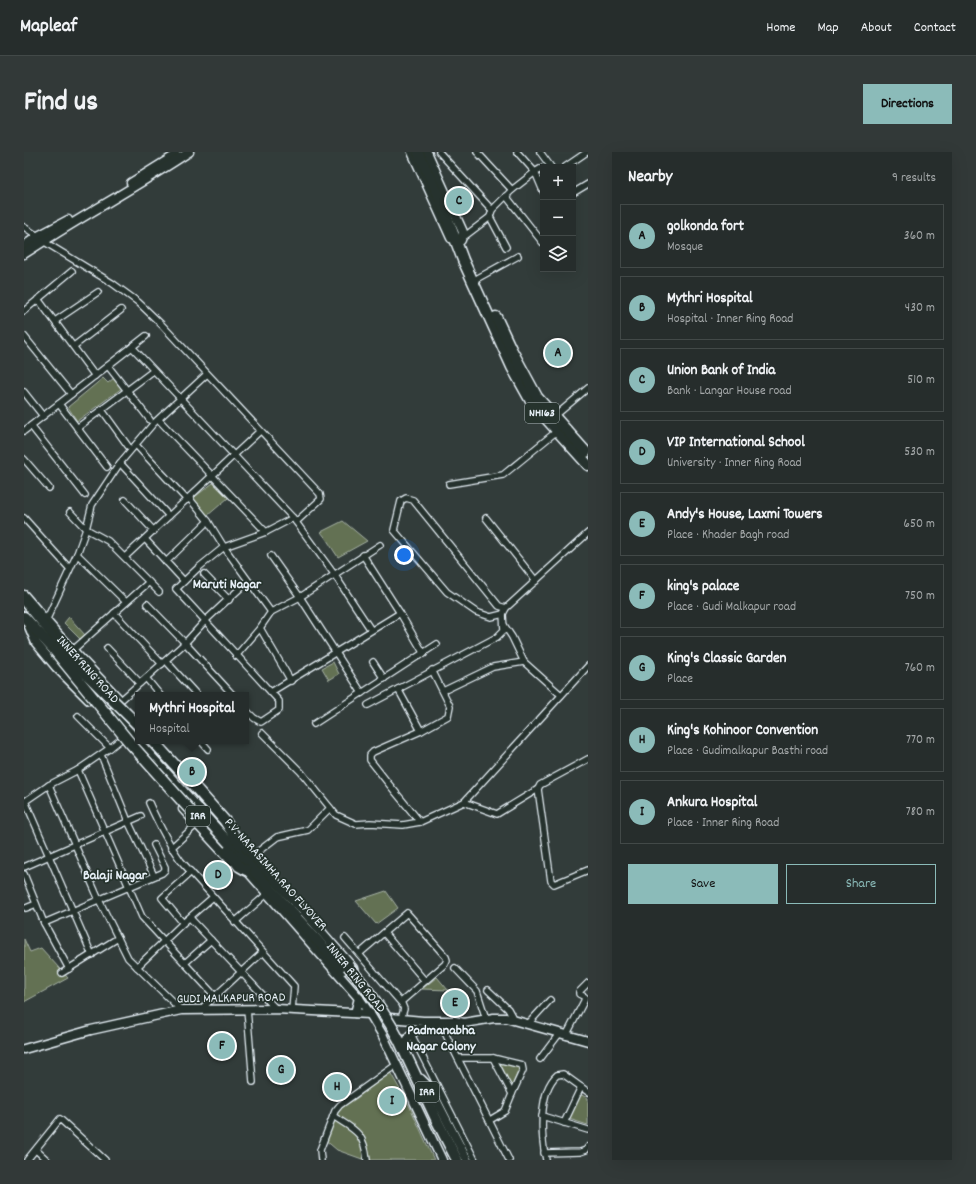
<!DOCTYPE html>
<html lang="en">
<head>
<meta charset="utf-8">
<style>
  body { margin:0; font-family:Dekko,sans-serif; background:#323938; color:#f1f3f6 }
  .controls { position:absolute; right:12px; top:12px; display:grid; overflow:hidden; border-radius:0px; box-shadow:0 4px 16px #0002 }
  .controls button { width:36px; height:36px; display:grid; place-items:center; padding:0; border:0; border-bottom:1px solid #424948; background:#262d2c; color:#f1f3f6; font:20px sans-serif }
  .you { position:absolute; left:380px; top:403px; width:14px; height:14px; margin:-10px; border:3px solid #fff; border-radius:50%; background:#1a73e8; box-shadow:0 0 0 6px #1a73e833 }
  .badge { display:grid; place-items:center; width:26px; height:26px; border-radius:50%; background:#8bbbb9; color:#111; font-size:13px; font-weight:700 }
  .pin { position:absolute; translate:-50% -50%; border:2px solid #fff; box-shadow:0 1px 4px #0006 }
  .popup { position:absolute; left:111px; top:540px; width:114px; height:52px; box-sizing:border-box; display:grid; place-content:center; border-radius:0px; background:#262d2c; filter:drop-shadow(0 1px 3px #0005); font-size:13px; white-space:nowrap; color:#a4a8a9 }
  .popup b { font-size:15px; color:#f1f3f6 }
  .popup::after { content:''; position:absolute; left:50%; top:100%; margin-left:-8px; border:8px solid transparent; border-top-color:#262d2c }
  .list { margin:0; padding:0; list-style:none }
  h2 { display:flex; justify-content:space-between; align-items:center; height:52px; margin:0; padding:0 16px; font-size:17px }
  h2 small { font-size:13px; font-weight:400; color:#a4a8a9 }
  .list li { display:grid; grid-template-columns:26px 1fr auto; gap:12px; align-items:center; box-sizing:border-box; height:64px; margin:0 8px 8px; padding:0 8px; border:1px solid #424948; border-radius:0px }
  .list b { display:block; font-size:15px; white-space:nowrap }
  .list p { margin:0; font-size:13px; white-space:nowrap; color:#a4a8a9 }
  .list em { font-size:13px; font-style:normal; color:#a4a8a9 }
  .actions { display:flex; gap:8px; padding:12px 16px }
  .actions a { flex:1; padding:9px 0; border:1px solid #8bbbb9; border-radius:0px; text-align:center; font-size:14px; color:#8bbbb9 }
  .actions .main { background:#8bbbb9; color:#111 }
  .icon { flex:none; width:22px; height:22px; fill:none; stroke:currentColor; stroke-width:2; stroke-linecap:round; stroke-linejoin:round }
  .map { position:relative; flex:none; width:564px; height:1008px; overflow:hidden; border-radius:0px }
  header { display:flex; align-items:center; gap:24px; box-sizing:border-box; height:56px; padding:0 20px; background:#262d2c; border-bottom:1px solid #424948 }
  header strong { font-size:19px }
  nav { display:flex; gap:22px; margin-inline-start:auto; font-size:14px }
  .intro { display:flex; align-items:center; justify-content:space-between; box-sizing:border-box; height:96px; padding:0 24px }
  h1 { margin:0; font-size:28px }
  .button { padding:10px 18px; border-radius:0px; background:#8bbbb9; color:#111; font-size:14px; font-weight:700 }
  main { display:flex; gap:24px; padding:0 24px }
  aside { flex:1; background:#262d2c; border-radius:0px; box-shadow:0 4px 16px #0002 }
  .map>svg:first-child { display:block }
  .green { fill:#637152; stroke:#a6b1a5 }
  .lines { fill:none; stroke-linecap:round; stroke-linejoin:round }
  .street-casing { stroke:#e8f1f8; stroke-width:8 }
  .secondary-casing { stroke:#e8f1f8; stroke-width:11 }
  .primary-casing { stroke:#e8f1f8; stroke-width:11 }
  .highway-casing { stroke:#e8f1f8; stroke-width:13 }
  .street { stroke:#26332d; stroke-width:5.5 }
  .secondary { stroke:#26332d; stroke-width:8 }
  .primary { stroke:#26332d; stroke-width:8 }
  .highway { stroke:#26332d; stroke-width:10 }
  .highway-bridge-casing { stroke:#e8f1f8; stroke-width:13; stroke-linecap:butt }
  .highway-bridge { stroke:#26332d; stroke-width:10 }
  .labels { text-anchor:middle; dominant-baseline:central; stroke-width:3.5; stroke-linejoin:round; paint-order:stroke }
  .shield { fill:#26332d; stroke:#aeb8bb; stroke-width:1 }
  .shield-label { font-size:12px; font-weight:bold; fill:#e8f1f8 }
  .street-label { font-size:13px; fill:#e8f1f8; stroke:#26332d }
  .neighbourhood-label { font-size:14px; font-weight:bold; fill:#e8f1f8; stroke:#26332d }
</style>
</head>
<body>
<header>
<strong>Mapleaf</strong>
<nav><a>Home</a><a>Map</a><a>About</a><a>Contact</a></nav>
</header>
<div class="intro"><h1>Find us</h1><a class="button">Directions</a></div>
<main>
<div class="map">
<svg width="564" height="1008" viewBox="0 0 564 1008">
  <rect width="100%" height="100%" fill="#323c3a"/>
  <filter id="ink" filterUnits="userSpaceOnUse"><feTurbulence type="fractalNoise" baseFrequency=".025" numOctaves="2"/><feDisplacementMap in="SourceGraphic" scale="8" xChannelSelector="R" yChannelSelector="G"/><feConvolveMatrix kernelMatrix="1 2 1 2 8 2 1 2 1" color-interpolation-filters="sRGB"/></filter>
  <g filter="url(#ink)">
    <!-- green -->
    <g class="green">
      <path d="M91 225 98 236 53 269 44 255 79 226 84 231Z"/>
      <path d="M189 331 204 346 183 364 168 347Z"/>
      <path d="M319 369 343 389 314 405C308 397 304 388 297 380Z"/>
      <path d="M45 465 61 483 56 487 40 471Z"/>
      <path d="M309 510 315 522 305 528 298 516Z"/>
      <path d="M362 739 374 756 352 772 332 749Z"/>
      <path d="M0 787 6 800 17 796 44 826 0 850Z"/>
      <path d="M413 825 424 838 398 837Z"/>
      <path d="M476 911 496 915 488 934H485Z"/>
      <path d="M366 920 386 955 410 1008H341L313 998 300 987 314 958 333 946Z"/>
      <path d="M553 941 564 946V973L542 966Z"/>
    </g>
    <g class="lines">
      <defs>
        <g id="street">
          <path d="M415 0 468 58"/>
          <path d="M453 0 488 38"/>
          <path d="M493 0 511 20 519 39"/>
          <path d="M516 0 527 15"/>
          <path d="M541 15 563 0"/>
          <path d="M549 41 564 32"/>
          <path d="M482 44 519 91"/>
          <path d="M466 65 482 95"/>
          <path d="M0 75 14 84 19 89 88 131 114 150 137 172 296 342 297 347 272 370"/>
          <path d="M437 87 466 65 468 58 488 38 511 20 519 15"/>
          <path d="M454 126 494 104"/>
          <path d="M14 147 71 224"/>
          <path d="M0 159 48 119"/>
          <path d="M31 169 74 140"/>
          <path d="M0 184 47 242"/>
          <path d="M50 194 97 158"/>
          <path d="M108 195 269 366 310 422 347 478"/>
          <path d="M84 214 126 268"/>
          <path d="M0 240 19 264"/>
          <path d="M35 252 83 315"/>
          <path d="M78 258 104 294"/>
          <path d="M531 264 564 236"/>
          <path d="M135 268 242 380"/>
          <path d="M7 274 61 343"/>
          <path d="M53 276 129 219"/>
          <path d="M0 279 122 184"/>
          <path d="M112 293 163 348"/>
          <path d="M0 307 25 336"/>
          <path d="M96 311 145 364"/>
          <path d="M425 332 479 323 533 279"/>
          <path d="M165 346 184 369 200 395 247 460"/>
          <path d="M101 348 130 379"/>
          <path d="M46 360 62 377 84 389 135 440"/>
          <path d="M0 366 45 416"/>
          <path d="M462 366 512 429"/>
          <path d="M121 387 160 429"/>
          <path d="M53 402 102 450"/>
          <path d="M339 403 376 461 400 502"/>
          <path d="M247 404 276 445 338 541"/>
          <path d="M101 405 236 279"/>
          <path d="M142 410 184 369"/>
          <path d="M180 422 205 448"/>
          <path d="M123 452 161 491 209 543"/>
          <path d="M90 461 138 512"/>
          <path d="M479 462 467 465 452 460 423 440 370 378 377 349 382 346 389 348 475 454 482 456"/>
          <path d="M21 471 53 402 62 377 68 353 96 311 129 272 183 222"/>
          <path d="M480 473 488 485 500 510 537 543"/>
          <path d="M236 476 267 529"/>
          <path d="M83 496 116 531"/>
          <path d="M49 498 125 430"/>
          <path d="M212 504 236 476 247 460 276 445 356 393"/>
          <path d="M142 509 173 543"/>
          <path d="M349 510 360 527"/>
          <path d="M122 526 136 543"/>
          <path d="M374 537 397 579"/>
          <path d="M419 539 469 515 500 510"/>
          <path d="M247 540 376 461"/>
          <path d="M96 549 161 491 181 469 224 429"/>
          <path d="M344 553 473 485 480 478 479 462 482 456 564 381"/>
          <path d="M222 558 230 566 237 570 255 558V549L152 437 174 416 200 395 242 380 269 366"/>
          <path d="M54 564 86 596"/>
          <path d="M290 572 413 492"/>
          <path d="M238 581 277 620 312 663 332 672 346 671 379 673 396 670 440 650 473 662 514 637"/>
          <path d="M177 589 184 597"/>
          <path d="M77 603 104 669 130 724"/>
          <path d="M564 607 516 633 514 637 527 729 530 732 564 718"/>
          <path d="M54 618 118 765 191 844"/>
          <path d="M25 633 75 748 104 806 157 858"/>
          <path d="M1 649 68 803"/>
          <path d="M0 650 25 633 54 618 86 596 102 583"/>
          <path d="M440 650 564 514"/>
          <path d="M125 651C134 671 143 690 157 709L270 834 268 858"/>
          <path d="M396 670 364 631 346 608V603L349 600 397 579 424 564 426 554 408 518"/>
          <path d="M147 696 173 672"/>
          <path d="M227 705 253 685 284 678 306 656"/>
          <path d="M0 715 117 664"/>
          <path d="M0 722 20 771 138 721 141 718V715L130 693"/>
          <path d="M2 756 12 752"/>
          <path d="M166 766 252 857"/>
          <path d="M211 770 243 742"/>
          <path d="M20 771 45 817"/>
          <path d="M159 771 138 746 167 720"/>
          <path d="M360 781 401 829"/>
          <path d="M321 786 378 852 380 857 377 867"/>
          <path d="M335 802 383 761 422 805 423 808 421 812 377 850"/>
          <path d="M161 811 187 788"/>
          <path d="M113 815 159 771 189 745"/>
          <path d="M431 816 453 839 462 867"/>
          <path d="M38 821 94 786"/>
          <path d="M464 838 484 857 490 868"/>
          <path d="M223 857 229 930"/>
          <path d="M176 858 239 800"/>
          <path d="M504 872 526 848"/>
          <path d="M418 875 485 1008"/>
          <path d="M387 882 451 1008"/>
          <path d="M542 884 560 849 561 845 555 842V840L564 831"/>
          <path d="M434 906H469L498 913 499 918 488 942"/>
          <path d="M516 907 535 882"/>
          <path d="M309 964C331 978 340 980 343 1008"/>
          <path d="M518 964 564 978"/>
          <path d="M466 968 481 959 488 942 469 906"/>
          <path d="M540 971 557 935"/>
          <path d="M12 998 23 1008"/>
          <path d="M520 1001 556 1000 562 998 564 995"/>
          <path d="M3 1008 36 967 81 1008"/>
          <path d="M297 1008 296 998 311 959 316 953 372 913"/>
          <path d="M522 1008C517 985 514 940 533 923L539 922 564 940"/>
        </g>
        <g id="secondary">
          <path d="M107 31 152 3"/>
          <path d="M0 94 14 84 44 68"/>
          <path d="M0 102C54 66 111 36 165 0"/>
          <path d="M0 443 38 487 94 546"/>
          <path d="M4 472 12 491 32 515 65 548"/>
          <path d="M159 657 207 709"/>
          <path d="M366 866 399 869H430L440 871 470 866H482L564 889"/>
          <path d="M381 896 385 884 394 877 429 874"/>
          <path d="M0 897 67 878 157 858 252 857 346 862"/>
          <path d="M397 927 406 936 443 1008"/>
        </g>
        <g id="primary">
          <path d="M388 0 427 86"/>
          <path d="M403 0 439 80 437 88"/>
          <path d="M0 449 40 498"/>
          <path d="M214 691 282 762 329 816"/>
          <path d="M220 715 335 846 346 862 358 882 418 1008"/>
          <path d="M331 861 335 846"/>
        </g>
        <g id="highway">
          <path d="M394 0 416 47 439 108 488 215 508 251 564 313"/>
          <path d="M472 165 487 197 513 245 562 300"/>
          <path d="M0 465 36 504"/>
          <path d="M87 561 319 817"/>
          <path d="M170 634 201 669 217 694"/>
          <path d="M204 699 215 714 222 718"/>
          <path d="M375 888 412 967 433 1008"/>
        </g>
      </defs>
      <!-- street casing -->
      <use href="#street" class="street-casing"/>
      <!-- secondary casing -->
      <use href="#secondary" class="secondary-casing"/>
      <!-- primary casing -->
      <use href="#primary" class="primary-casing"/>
      <!-- highway casing -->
      <use href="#highway" class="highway-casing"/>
      <!-- street -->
      <use href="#street" class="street"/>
      <!-- secondary -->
      <use href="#secondary" class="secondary"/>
      <!-- primary -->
      <use href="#primary" class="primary"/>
      <!-- highway -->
      <use href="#highway" class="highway"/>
      <defs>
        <g id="highway-bridge">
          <path d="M35 495 114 573"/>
          <path d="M31 499 106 591 167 659"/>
          <path d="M129 589 170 634"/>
          <path d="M324 814C344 837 361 861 375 888"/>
        </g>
      </defs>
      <!-- highway-bridge casing -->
      <use href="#highway-bridge" class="highway-bridge-casing"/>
      <!-- highway-bridge -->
      <use href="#highway-bridge" class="highway-bridge"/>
    </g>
  </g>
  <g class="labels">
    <!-- shield labels -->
    <g class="shield">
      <rect x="501" y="251" width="34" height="20" rx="3"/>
      <rect x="162" y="654" width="24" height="20" rx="3"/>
      <rect x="391" y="930" width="24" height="20" rx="3"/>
    </g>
    <g class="shield-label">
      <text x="518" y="261">NH163</text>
      <text x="174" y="664">IRR</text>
      <text x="403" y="940">IRR</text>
    </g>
    <!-- street labels -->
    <g class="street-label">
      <text transform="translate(63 518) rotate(48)">INNER RING ROAD</text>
      <text transform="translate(251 723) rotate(48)">P.V. NARASIMHA RAO FLYOVER</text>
      <text transform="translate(331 826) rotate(51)">INNER RING ROAD</text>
      <text transform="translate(207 847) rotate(-1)">GUDI MALKAPUR ROAD</text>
    </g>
    <!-- neighbourhood labels -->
    <g class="neighbourhood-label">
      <text x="203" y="433">Maruti Nagar</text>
      <text x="91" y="724">Balaji Nagar</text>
      <text x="417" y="879">Padmanabha<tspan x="417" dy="16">Nagar Colony</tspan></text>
    </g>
  </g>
</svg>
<div class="controls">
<button>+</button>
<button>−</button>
<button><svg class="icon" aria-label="layers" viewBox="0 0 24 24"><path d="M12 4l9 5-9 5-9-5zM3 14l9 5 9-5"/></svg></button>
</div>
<div class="you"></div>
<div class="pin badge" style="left:534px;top:201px">A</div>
<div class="pin badge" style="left:168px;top:620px">B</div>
<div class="popup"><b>Mythri Hospital</b>Hospital</div>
<div class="pin badge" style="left:435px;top:49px">C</div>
<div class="pin badge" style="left:194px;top:723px">D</div>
<div class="pin badge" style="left:431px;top:851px">E</div>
<div class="pin badge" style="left:198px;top:894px">F</div>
<div class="pin badge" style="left:257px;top:918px">G</div>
<div class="pin badge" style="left:313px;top:935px">H</div>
<div class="pin badge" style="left:368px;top:949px">I</div>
</div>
<aside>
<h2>Nearby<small>9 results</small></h2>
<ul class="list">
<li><span class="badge">A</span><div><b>golkonda fort</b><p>Mosque</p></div><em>360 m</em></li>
<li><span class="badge">B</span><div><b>Mythri Hospital</b><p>Hospital · Inner Ring Road</p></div><em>430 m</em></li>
<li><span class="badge">C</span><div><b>Union Bank of India</b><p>Bank · Langar House road</p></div><em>510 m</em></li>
<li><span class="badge">D</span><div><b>VIP International School</b><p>University · Inner Ring Road</p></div><em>530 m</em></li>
<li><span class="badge">E</span><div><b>Andy's House, Laxmi Towers</b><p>Place · Khader Bagh road</p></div><em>650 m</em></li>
<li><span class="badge">F</span><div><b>king's palace</b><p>Place · Gudi Malkapur road</p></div><em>750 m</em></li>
<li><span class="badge">G</span><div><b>King's Classic Garden</b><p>Place</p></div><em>760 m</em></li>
<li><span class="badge">H</span><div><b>King's Kohinoor Convention</b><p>Place · Gudimalkapur Basthi road</p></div><em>770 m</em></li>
<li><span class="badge">I</span><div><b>Ankura Hospital</b><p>Place · Inner Ring Road</p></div><em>780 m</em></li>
</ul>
<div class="actions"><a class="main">Save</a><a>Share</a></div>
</aside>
</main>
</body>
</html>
